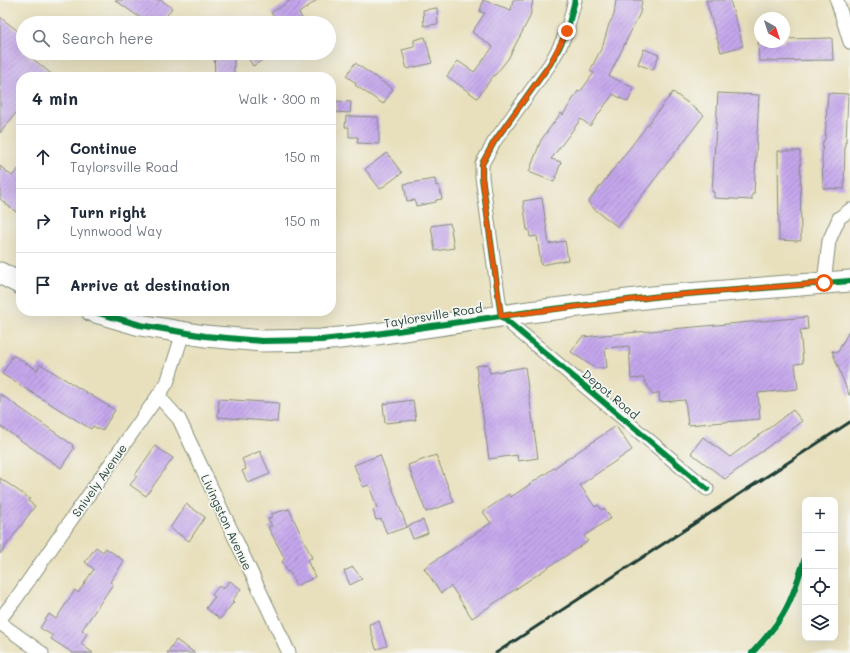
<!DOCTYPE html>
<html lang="en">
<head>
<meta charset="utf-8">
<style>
  body { margin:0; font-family:Mali,sans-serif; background:#f6f6f7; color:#1f2937 }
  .controls { position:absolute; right:12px; bottom:12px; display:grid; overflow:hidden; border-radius:8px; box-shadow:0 4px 16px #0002 }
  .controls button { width:36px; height:36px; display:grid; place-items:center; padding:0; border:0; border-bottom:1px solid #e0e1e3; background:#fff; color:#1f2937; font:20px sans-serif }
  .compass { position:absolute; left:754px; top:12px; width:36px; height:36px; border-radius:50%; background:#fff; box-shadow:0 4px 16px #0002; rotate:141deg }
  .stop { position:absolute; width:12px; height:12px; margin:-9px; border:3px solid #ea580c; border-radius:50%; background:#fff }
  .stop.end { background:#ea580c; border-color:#fff; box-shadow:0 1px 4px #0008 }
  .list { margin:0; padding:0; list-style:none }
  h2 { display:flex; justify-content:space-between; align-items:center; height:52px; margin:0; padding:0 16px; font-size:17px }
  h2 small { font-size:13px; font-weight:400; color:#747a83 }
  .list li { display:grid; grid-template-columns:26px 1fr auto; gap:12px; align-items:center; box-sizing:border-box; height:64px; padding:0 16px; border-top:1px solid #e0e1e3 }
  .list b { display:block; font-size:15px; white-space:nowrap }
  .list p { margin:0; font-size:13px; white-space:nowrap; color:#747a83 }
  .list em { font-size:13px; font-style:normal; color:#747a83 }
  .icon { flex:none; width:22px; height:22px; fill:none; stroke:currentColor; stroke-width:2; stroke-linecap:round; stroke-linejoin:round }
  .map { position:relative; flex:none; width:850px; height:653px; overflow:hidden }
  .search { position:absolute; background:#fff; box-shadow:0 4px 16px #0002; left:16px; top:16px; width:320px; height:44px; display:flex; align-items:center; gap:10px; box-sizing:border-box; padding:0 14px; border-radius:22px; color:#747a83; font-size:15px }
  .panel { position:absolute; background:#fff; box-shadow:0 4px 16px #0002; left:16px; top:72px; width:320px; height:244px; border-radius:16px }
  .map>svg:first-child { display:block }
  .building { fill:url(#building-hatch) }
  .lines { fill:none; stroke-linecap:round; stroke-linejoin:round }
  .street-casing { stroke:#848e78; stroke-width:15 }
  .primary-casing { stroke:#848e78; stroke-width:23 }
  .street { stroke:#fff; stroke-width:13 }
  .primary { stroke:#fff; stroke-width:21 }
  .rail { stroke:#1f3d34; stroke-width:3 }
  .cycleway-casing { stroke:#f6f6f2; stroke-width:8 }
  .cycleway { stroke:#00873e; stroke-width:6 }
  .route { stroke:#ea580c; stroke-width:5 }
  .labels { text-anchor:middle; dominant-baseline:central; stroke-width:3.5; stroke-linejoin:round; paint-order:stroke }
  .street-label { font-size:12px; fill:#1f3d34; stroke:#f6f6f2 }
</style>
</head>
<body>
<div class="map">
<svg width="850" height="653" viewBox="0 0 850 653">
  <defs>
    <pattern id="building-hatch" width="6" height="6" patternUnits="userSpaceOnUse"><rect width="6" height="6" fill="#c4a6ec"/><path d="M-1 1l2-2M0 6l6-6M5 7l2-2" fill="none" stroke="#9f88c0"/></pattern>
  </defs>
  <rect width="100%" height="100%" fill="#f6f6f2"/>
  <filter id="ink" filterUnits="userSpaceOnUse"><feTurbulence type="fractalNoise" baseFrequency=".025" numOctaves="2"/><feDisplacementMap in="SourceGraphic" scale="8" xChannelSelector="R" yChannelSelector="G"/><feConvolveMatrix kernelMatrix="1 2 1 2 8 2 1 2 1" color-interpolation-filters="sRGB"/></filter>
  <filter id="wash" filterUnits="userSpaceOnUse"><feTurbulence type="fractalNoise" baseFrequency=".012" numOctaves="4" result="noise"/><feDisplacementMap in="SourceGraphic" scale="16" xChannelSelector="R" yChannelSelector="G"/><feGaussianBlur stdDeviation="0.9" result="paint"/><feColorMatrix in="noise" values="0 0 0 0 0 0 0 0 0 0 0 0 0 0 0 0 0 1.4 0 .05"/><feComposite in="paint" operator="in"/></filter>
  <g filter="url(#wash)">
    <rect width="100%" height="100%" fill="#e8e0bd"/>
    <g id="blocks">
      <!-- building -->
      <g class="building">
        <path d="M115 0H161L172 8 162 23H139L142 19Z"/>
        <path d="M291 0H317L299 13 305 23H278L274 17 271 13Z"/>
        <path d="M483 0 511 10 513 0H533L530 17 508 59 495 75H494L477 98 447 76 458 61 474 72 493 47 472 32 485 13 480 12Z"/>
        <path d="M616 0H642L640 13 609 76 634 88 628 102 613 94 590 126 581 119 551 159 561 162 554 182 529 172 541 140 561 113 563 115 578 91 580 92 594 73 590 71 603 45 609 24 614 15Z"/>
        <path d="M706 0H730L743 46 721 52Z"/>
        <path d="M437 8 438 24 424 26 423 10Z"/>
        <path d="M0 17 23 35V53H26L55 77H21V107L0 133Z"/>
        <path d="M425 37 432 63 407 69 402 50 414 47V40Z"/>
        <path d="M832 38 833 60 759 61 758 42H784V39Z"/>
        <path d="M644 49 659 55 653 70 638 64Z"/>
        <path d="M214 53H234V77H215Z"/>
        <path d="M245 53H274L253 66Z"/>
        <path d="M355 63 393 89 383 104 355 85 356 83 346 76Z"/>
        <path d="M673 92 704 115 618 227 593 208 588 202Z"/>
        <path d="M718 93 759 95 754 194H752V200L714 198V192H712Z"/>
        <path d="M828 93 848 94 846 142H845L844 189 823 188 822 156 823 141H824L825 138Z"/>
        <path d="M336 101 351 102 350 113 336 112Z"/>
        <path d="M346 116 378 117 379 127V144L357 143 358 137H349V127H345Z"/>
        <path d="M778 151H800L801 240 797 241 779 240Z"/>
        <path d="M387 153 402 173 380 189 365 169Z"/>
        <path d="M0 166 12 176 21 166V216L0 199Z"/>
        <path d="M435 179 436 186 439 185 442 199 436 200V202L416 206 415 200 407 201 404 184Z"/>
        <path d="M542 198 549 244 565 241 568 260 541 265 537 236 530 237 529 230H527L523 201Z"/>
        <path d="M450 223 454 248 435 251 431 226Z"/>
        <path d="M807 317 808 329 800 330 803 363 795 364 798 389 758 393 760 419 688 425 685 400 660 402 659 392 653 395 643 378 631 379 629 346 605 348 607 368H595L571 352 582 337Z"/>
        <path d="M850 329V395H849L832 351 838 352Z"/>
        <path d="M13 355 37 370 40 364 115 410 102 431 93 426 91 429 2 374Z"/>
        <path d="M488 364 490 373 525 367 538 458 518 461 517 455 489 459 476 366Z"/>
        <path d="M0 394 73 445 72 447 74 448 61 468 0 426Z"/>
        <path d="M219 399 279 403 277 422 218 417Z"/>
        <path d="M413 400 416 420 385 423 383 404Z"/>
        <path d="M793 410 802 421 725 479 691 453 703 437 730 457Z"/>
        <path d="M616 426 632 450 580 485 595 507 598 505 602 510 604 508 611 518 584 536 588 541 472 618 451 586 441 593 424 568 491 523 483 512 509 494 511 497Z"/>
        <path d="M155 446 173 458 146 496 130 485 137 476 135 475Z"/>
        <path d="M260 451 270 474 248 483 242 471 246 469 242 459Z"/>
        <path d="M380 455 407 527 387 534 381 519 376 520 373 510 377 508 369 485 363 487 354 465Z"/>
        <path d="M436 455 454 502 426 512 408 465Z"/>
        <path d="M0 478 30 499 28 501 35 506 0 554Z"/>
        <path d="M186 504 205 517 189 541 170 528Z"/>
        <path d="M289 509 312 558 307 560 315 577 296 586 289 571 287 572 282 561 285 559 268 527 272 526 268 519 272 517 271 514Z"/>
        <path d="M423 520 428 533 413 539 408 526Z"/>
        <path d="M96 547 103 552 106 548 124 561 110 582 113 584 82 630 87 633 81 644 93 653H73L51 639 53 636 40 628 49 614 56 619 75 590 78 593 94 569 85 562Z"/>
        <path d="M353 567 362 579 350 585 344 571Z"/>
        <path d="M230 581 241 589 232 601 234 602 220 619 206 608 215 597 212 595 219 586 223 589Z"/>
        <path d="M379 621 387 646 376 649 369 624Z"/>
        <path d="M176 640 195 653H167Z"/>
      </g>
    </g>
  </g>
  <g filter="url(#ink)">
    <use href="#blocks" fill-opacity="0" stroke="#848e78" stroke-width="1"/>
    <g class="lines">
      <defs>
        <g id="street">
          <path d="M575 0 567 31 559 48 550 64 494 142 482 164V177L501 316 707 489"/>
          <path d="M837 0 850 42"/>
          <path d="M824 283 829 241 839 218 850 210"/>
          <path d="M158 396 179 419 289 653"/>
          <path d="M0 619 15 600 167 383 183 333"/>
          <path d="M0 623 42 653"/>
        </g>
        <g id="primary">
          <path d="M0 273 21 284"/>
          <path d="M92 311 140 325 205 336 262 341 321 340 376 334 529 312 661 296 850 281"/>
        </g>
      </defs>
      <!-- street casing -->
      <use href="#street" class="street-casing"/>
      <!-- primary casing -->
      <use href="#primary" class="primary-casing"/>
      <!-- street -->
      <use href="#street" class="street"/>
      <!-- primary -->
      <use href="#primary" class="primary"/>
      <!-- rail -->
      <path class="rail" d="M496 653 850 422"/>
      <defs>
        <g id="cycleway">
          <path d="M575 0 567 31 559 48 550 64 494 142 482 164V177L501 316 707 489"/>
          <path d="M92 311 140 325 205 336 262 341 321 340 376 334 529 312 661 296 850 281"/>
          <path d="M752 653C762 642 772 631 780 619 792 601 798 579 805 558"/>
        </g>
      </defs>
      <!-- cycleway casing -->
      <use href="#cycleway" class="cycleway-casing"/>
      <!-- cycleway -->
      <use href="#cycleway" class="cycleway"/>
    </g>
  </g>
  <g class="lines" filter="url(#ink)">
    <!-- route -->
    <path class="route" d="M567 31 550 64 494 142 482 164V177L501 316 661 296 824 283"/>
  </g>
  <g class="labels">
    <!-- street labels -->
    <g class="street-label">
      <text transform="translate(433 315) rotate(-9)">Taylorsville Road</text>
      <text transform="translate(611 394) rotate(40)">Depot Road</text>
      <text transform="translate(99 480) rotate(-55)">Snively Avenue</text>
      <text transform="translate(227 522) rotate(65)">Livingston Avenue</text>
    </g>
  </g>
</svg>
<div class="controls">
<button>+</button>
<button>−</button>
<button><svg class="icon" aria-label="locate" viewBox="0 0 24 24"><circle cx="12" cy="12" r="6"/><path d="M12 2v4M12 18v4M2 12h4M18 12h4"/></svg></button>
<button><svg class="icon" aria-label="layers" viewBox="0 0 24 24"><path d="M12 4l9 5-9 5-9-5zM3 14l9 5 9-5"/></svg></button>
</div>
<svg class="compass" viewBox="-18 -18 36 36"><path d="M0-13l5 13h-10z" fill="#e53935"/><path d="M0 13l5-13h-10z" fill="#747a83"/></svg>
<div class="stop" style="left:824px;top:283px"></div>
<div class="stop end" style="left:567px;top:31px"></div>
<div class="search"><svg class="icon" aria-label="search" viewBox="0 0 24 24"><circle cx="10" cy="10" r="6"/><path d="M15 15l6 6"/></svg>Search here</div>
<section class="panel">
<h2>4 min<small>Walk · 300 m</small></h2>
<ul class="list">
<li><svg class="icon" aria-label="ahead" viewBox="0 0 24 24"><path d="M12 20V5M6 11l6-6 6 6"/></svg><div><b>Continue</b><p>Taylorsville Road</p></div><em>150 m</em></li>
<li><svg class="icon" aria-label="right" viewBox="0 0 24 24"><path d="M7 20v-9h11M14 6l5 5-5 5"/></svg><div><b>Turn right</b><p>Lynnwood Way</p></div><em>150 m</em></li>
<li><svg class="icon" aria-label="arrive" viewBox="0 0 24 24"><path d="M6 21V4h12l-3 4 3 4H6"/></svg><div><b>Arrive at destination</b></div></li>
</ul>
</section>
</div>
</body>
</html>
